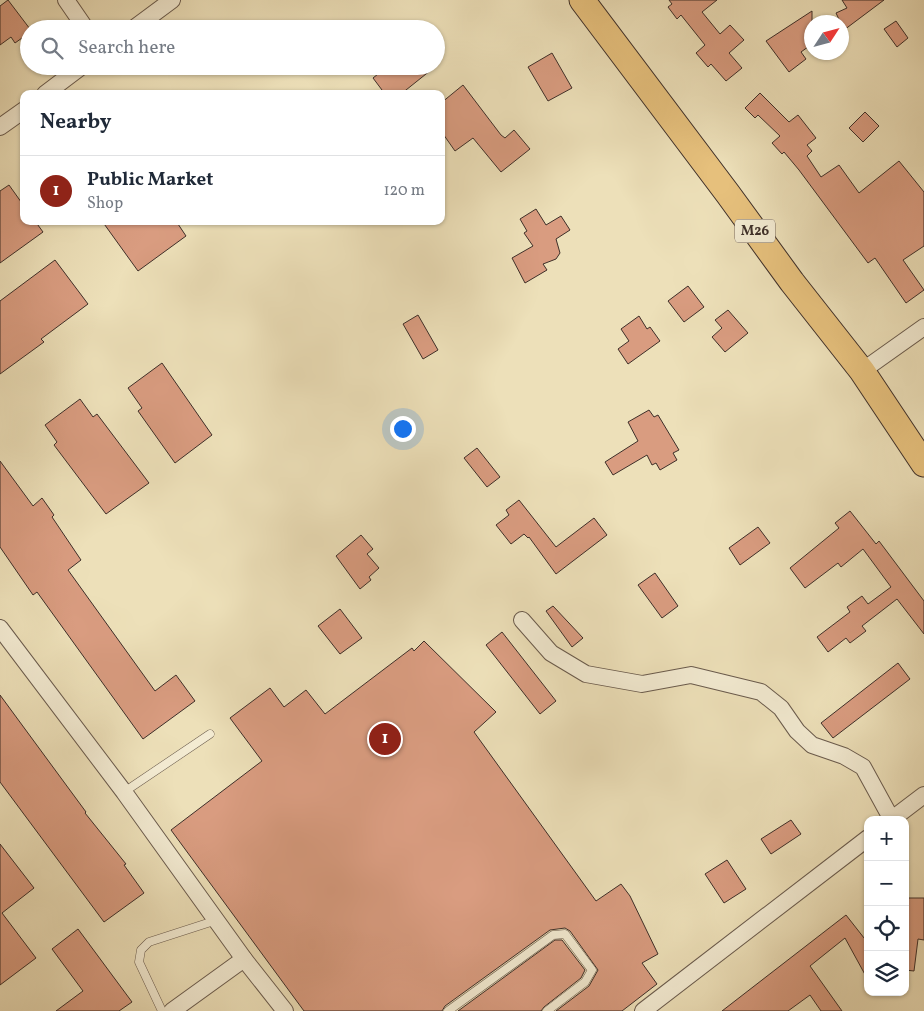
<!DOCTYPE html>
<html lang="en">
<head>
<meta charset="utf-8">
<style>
  body { margin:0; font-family:Vollkorn,serif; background:#f2f2f3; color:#1f2937 }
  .controls { position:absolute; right:15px; bottom:15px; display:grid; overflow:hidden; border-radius:10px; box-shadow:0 1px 4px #0004 }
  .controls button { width:45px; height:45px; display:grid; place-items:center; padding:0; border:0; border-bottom:1px solid #e0e1e3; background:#fff; color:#1f2937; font:25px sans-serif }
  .compass { position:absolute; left:804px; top:15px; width:45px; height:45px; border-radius:50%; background:#fff; box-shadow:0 1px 4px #0004; rotate:54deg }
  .you { position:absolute; left:402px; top:428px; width:18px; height:18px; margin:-12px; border:4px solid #fff; border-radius:50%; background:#1a73e8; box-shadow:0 0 0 8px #1a73e833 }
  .badge { display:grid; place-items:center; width:32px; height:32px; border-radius:50%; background:#8f2418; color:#fff; font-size:16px; font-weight:700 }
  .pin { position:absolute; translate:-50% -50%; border:2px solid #fff; box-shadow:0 1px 5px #0006 }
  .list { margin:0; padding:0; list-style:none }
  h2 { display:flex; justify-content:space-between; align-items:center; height:65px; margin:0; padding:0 20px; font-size:21px }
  h2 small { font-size:16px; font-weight:400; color:#747a83 }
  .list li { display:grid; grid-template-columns:32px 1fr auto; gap:15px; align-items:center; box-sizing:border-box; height:70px; padding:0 20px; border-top:1px solid #e0e1e3 }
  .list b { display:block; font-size:19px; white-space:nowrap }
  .list p { margin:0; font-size:16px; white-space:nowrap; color:#747a83 }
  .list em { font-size:16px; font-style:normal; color:#747a83 }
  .icon { flex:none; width:28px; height:28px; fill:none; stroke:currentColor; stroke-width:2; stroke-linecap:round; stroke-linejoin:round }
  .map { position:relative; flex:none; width:924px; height:1011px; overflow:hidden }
  .search { position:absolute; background:#fff; box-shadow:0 1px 4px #0004; left:20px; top:20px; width:425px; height:55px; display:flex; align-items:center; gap:12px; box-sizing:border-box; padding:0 18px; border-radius:28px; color:#747a83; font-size:19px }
  .panel { position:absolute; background:#fff; box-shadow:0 1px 4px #0004; left:20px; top:90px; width:425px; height:135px; border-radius:10px }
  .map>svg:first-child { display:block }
  .building { fill:#d99c80; stroke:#3e2f29 }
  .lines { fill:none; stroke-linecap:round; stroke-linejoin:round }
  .lane-casing { stroke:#6a5b4d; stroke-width:9 }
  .street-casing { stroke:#6a5b4d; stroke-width:18 }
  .primary-casing { stroke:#3e2f29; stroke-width:27 }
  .lane { stroke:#f3ebd2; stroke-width:8 }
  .street { stroke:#f3ebd2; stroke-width:16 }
  .primary { stroke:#e6c07c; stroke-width:25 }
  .labels { text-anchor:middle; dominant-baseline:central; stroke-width:4.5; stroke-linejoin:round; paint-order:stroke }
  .shield { fill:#f3ebd2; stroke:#74675c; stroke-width:1 }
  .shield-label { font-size:14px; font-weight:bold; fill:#3e2f29 }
</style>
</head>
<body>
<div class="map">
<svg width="924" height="1011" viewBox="0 0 924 1011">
  <rect width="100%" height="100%" fill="#ede0b9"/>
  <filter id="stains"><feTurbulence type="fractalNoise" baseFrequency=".004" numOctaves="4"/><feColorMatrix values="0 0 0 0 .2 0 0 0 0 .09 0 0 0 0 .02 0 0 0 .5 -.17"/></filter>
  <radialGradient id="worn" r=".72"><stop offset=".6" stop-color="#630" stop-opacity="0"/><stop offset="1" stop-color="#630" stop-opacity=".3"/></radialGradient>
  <!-- building -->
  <g class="building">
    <path d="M8 0 30 29 29 33 15 43 11 37 0 45V6Z"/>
    <path d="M669 0H717L702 12 720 34 730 25 744 40 729 53 742 68 726 81 711 64 708 67 696 53 705 45 681 15 677 19 668 7 672 4Z"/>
    <path d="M842 0H884L844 30 836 13 847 8Z"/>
    <path d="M812 11V44L801 52 806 59 789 72 766 41Z"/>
    <path d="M896 21 908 38 897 47 884 29Z"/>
    <path d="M552 53 572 88 548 101 528 67Z"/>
    <path d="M388 66H436L401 94H385L373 78Z"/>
    <path d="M463 85 501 135 505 138 514 130 530 149 501 172 473 138 455 151 441 131V103Z"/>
    <path d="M760 93 789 122 798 115 816 138 807 145 812 151 807 156 821 177 839 165 859 193 899 161 924 192V246L903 260 924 290 906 303 875 258 868 263 799 170 784 152 782 154 772 143 780 136 758 115 755 118 745 108Z"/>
    <path d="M865 112 879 126 863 142 849 128Z"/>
    <path d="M9 185 24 206V221H35L43 232 0 263V191Z"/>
    <path d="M536 209 546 225 561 216 570 230 556 239 560 253 556 259 543 264 547 270 525 283 512 258 533 246 524 233 527 231 520 219Z"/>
    <path d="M102 221H176L186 236 138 271Z"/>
    <path d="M55 260 88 304 41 339 44 342 0 374V301Z"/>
    <path d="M688 286 704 307 684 322 668 301Z"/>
    <path d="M728 310 748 333 725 352 712 337 722 328 715 320Z"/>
    <path d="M418 315 438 350 423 359 403 324Z"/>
    <path d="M639 316 647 329 650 327 660 341 628 364 618 349 629 341 621 329Z"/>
    <path d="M162 363 212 435 175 463 138 411 142 408 128 388Z"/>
    <path d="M80 399 93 417 97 414 149 483 106 514 54 445 57 442 45 425Z"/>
    <path d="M649 410 654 417 658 415 679 450 673 453 677 460 660 470 656 463 652 465 647 455 613 475 605 462 638 441 628 422Z"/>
    <path d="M477 448 500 477 487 487 464 458Z"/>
    <path d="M0 461 33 506 42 498 54 515 52 517 81 560 68 570 155 691 176 675 195 701 143 739 37 592 33 595 0 547Z"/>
    <path d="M519 500 556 547 594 518 607 535 556 574 529 537 528 538 524 534 511 544 496 525 509 515 506 510Z"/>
    <path d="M850 511 876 544 879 541 924 601V634L897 599 862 626 866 631 850 643 846 638 828 652 817 637 850 612 847 607 862 596 868 604 891 587 863 549 841 567 838 563 805 588 790 568 839 528 835 523Z"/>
    <path d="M758 527 770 543 740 565 729 548Z"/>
    <path d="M361 535 373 549 367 554 379 568 369 577 371 580 360 589 336 556Z"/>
    <path d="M655 573 678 606 662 618 638 585Z"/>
    <path d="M553 606 583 638 572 647 546 611Z"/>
    <path d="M340 609 362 638 340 654 318 626Z"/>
    <path d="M502 632 556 701 540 714 486 645Z"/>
    <path d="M424 641 496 712 474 732 596 901 621 884 630 896 658 954 642 963 657 984 622 1011H556L589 986 598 970 570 931 565 928 550 930 445 1006 442 1011H304L171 830 262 761 230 718 270 688 284 707 306 690 325 714 412 648 414 651Z"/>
    <path d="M898 663 910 679 833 738 821 723Z"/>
    <path d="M0 695 86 812 85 813 126 864 124 865 144 893 104 922 0 782Z"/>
    <path d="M791 820 801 834 771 854 761 839Z"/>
    <path d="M0 844 34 888 2 913 36 958 0 985Z"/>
    <path d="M727 860 746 889 724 903 705 874Z"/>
    <path d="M905 898H924V940L918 939 914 971 905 970Z"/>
    <path d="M846 915 868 943V980L845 938 810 966 842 1011H821L810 995 788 1011H722Z"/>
    <path d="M78 929 132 1002 119 1011H56L83 991 52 949Z"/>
    <path d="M555 940H562L585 970 581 978 544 1007 541 1011H458Z"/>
  </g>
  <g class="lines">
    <defs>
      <g id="lane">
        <path d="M124 792 210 734"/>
        <path d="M162 1011 139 962 141 950 149 942 217 920"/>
        <path d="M448 1011 553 935 565 934 592 970 585 982 547 1011"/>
      </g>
      <g id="street">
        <path d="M66 0 86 29"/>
        <path d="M133 29 172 0"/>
        <path d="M45 94 82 66"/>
        <path d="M0 127 24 110"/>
        <path d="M862 371 924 327"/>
        <path d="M522 620 551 653 586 674 642 684 691 675 761 692 781 708 797 731 812 745 844 756 863 767 892 820"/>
        <path d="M0 628 124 792 244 959 285 1011"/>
        <path d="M891 820 924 795"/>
        <path d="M172 1011 244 959"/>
        <path d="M643 1011 868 838"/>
      </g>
      <path id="primary" d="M582 0 728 194 792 282 862 371 924 464"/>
    </defs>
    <!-- lane casing -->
    <use href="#lane" class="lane-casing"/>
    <!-- street casing -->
    <use href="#street" class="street-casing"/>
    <!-- primary casing -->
    <use href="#primary" class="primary-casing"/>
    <!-- lane -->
    <use href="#lane" class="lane"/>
    <!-- street -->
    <use href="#street" class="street"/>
    <!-- primary -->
    <use href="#primary" class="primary"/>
  </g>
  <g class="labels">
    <!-- shield labels -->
    <rect class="shield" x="735" y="219.5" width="40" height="23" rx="4"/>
    <g class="shield-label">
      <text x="755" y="231">M26</text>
    </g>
  </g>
  <rect width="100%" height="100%" filter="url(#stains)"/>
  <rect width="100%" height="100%" fill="url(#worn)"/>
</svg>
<div class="controls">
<button>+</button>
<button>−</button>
<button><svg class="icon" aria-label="locate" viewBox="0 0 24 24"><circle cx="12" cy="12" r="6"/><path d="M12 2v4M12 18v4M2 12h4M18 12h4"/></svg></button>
<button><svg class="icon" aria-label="layers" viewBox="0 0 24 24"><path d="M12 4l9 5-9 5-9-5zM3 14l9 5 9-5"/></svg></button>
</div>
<svg class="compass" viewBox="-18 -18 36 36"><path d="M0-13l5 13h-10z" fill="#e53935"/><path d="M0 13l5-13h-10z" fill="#747a83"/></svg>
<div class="you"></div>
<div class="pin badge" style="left:385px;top:739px">1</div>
<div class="search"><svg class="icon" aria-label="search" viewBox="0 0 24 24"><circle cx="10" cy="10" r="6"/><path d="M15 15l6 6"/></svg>Search here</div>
<section class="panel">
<h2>Nearby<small></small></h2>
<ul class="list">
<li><span class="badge">1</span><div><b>Public Market</b><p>Shop</p></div><em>120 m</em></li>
</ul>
</section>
</div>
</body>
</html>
